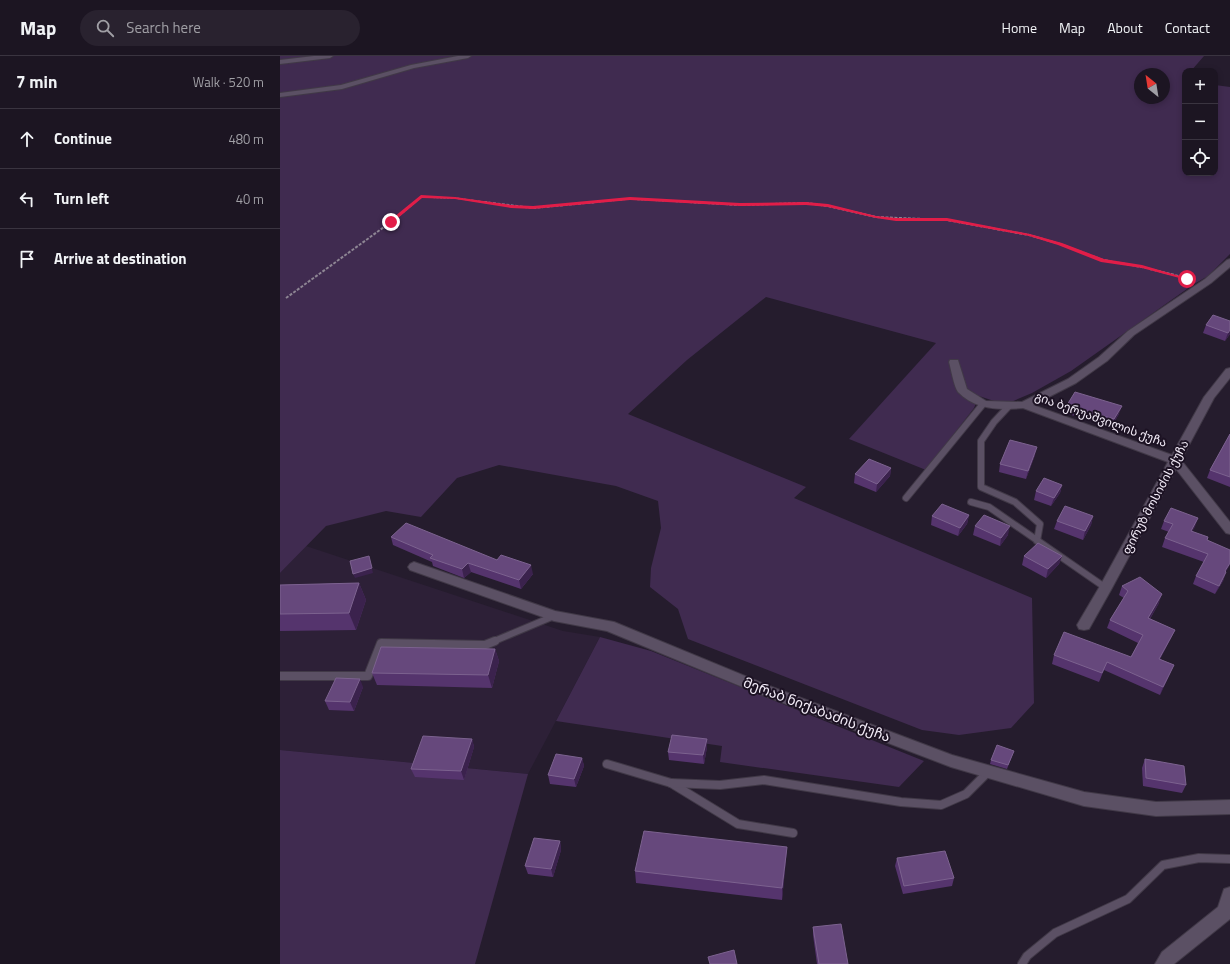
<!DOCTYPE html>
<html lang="en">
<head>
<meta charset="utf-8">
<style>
  body { margin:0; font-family:"Titillium Web","Noto Sans Georgian",sans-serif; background:#29222f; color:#f1f3f6 }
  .controls { position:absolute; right:12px; top:12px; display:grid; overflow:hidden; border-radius:8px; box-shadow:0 2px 6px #0003 }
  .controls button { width:36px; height:36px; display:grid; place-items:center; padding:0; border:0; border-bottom:1px solid #3a3440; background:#1c1522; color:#f1f3f6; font:20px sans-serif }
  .compass { position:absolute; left:854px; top:12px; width:36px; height:36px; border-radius:50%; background:#1c1522; box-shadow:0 2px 6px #0003; rotate:330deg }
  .stop { position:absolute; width:12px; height:12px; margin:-9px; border:3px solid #e11d48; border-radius:50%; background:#fff }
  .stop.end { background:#e11d48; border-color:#fff; box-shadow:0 1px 4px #0008 }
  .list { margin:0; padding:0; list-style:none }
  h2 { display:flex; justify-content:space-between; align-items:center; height:52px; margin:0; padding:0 16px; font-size:17px }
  h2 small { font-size:13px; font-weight:400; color:#a09fa5 }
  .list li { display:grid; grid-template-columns:26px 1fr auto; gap:12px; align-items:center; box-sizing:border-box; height:60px; padding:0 16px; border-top:1px solid #3a3440 }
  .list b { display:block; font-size:15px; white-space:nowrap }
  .list em { font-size:13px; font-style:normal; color:#a09fa5 }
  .icon { flex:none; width:22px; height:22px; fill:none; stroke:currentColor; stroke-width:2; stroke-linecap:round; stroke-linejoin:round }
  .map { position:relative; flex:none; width:950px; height:908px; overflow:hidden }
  header { display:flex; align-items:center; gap:24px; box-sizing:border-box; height:56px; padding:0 20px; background:#1c1522; border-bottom:1px solid #3a3440 }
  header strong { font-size:19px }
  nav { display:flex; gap:22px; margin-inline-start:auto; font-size:14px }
  .search { width:280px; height:36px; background:#29222f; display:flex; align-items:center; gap:10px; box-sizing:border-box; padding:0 14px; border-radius:22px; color:#a09fa5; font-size:15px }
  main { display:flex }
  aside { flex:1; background:#1c1522 }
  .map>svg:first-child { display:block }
  .built { fill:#2d2037 }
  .green { fill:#402b50; fill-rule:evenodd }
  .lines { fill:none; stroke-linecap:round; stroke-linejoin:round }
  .lane-far1-casing { stroke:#413947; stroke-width:8 }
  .lane-casing { stroke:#413947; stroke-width:10 }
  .street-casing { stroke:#413947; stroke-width:2 }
  .path-far1 { stroke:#8d8593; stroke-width:1.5; stroke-dasharray:2.5 1; stroke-linecap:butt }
  .path { stroke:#8d8593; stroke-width:2; stroke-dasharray:3 1.5; stroke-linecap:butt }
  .lane-far1 { stroke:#5b5064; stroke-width:6 }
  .lane { stroke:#5b5064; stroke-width:8 }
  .street { fill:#5b5064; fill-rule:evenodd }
  .wall { fill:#55346d }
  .shaded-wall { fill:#3b224d }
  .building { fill:#66487c; stroke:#7c628f }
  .route { fill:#e11d48 }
  .labels { text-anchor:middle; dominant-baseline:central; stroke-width:4; stroke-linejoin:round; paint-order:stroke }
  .street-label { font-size:12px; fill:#f4edf9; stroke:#1c1223 }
  .near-street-label { font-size:14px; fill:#f4edf9; stroke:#1c1223 }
</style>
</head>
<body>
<header>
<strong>Map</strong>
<div class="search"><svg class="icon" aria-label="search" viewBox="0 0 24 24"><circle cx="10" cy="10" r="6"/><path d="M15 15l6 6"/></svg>Search here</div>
<nav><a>Home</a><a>Map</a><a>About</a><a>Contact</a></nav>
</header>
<main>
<aside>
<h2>7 min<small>Walk · 520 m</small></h2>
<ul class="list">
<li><svg class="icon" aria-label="ahead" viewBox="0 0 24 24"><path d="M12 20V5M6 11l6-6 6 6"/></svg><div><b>Continue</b></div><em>480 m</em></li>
<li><svg class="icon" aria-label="left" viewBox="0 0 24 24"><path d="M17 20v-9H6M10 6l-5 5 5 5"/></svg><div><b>Turn left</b></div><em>40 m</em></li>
<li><svg class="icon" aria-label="arrive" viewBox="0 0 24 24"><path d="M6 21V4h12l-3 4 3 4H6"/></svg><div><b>Arrive at destination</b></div></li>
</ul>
</aside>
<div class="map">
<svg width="950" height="908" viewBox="0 0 950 908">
  <rect width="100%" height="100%" fill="#251c2d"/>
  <!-- built -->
  <path class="built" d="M26 490 283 575 320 581 248 718 0 694V517Z"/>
  <!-- green -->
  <g class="green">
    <path d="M0 0H924L911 15H905V117H935V29L950 31V198L928 220 914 228 791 315 752 337 731 346 714 345 699 340 694 352 646 414 569 383 656 287 486 241 407 304 348 358 526 431 514 442 752 542 754 647 731 672 679 679 642 674 408 583 398 553 370 531 371 512 381 472 378 445 336 430 219 409 177 422 141 461 106 455 46 470 0 517ZM860 18H884V42H860Z"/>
    <path d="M320 581 371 595 644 705 619 731 440 706 442 690 276 665Z"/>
    <path d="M0 694 248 718 195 908H0Z"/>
  </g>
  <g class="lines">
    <defs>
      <g id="lane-far1">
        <path d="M729 350 714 366 701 385V431L735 446 760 468 757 485"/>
        <path d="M626 442 703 348"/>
        <path d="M691 446 709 451 826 532"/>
        <path d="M212 586 274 560"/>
      </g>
      <g id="lane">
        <path d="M0 620H88L101 587 205 589 215 585"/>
        <path d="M327 708 391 727 458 768 513 777"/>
        <path d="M391 727 440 729 484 724 621 746 661 749 686 738 709 715"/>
        <path d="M742 908 747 900 775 877 848 843 883 809 919 802 950 803"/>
      </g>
      <g id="street">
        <path d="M34 0H53L50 2 0 8V4Z"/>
        <path d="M178 0H191L188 2 134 12 62 33 0 41V37L61 29 131 9Z"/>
        <path d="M950 203V211L931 227 854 279 827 305 796 327 753 349 892 399 924 341 946 313 950 312V322L934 342 901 404 950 466V478L946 477 896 413 832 532 809 573 804 574 799 573 797 569 820 530 888 406 743 352C720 354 695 354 678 336 674 331 671 313 669 306L670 304H678L687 333 706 345 742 346 788 323 819 301 848 275 925 223 947 204Z"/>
        <path d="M134 506 275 555 334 566 492 631 672 699 804 736 876 746 950 744V758L876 760 804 750 671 711 482 639 327 575 274 565 130 514 128 511 130 508Z"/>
        <path d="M950 831V863L894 908H875L882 896 938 851 944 833Z"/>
      </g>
    </defs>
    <!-- lane-far1 casing -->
    <use href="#lane-far1" class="lane-far1-casing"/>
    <!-- lane casing -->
    <use href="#lane" class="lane-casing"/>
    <!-- street casing -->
    <use href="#street" class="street-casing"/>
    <!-- path-far1 -->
    <g class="path-far1">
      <path d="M134 147 141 141 175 142 211 147"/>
      <path d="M305 147 350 143 427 147"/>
      <path d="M519 147H527"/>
    </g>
    <!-- path -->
    <g class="path">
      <path d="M204 146 253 152 316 146"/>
      <path d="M409 146 460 149 526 147 548 150 596 161 667 164 749 179 780 188 823 204 862 211 911 223"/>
      <path d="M6 242 111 166 135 146"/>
    </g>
    <!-- lane-far1 -->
    <use href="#lane-far1" class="lane-far1"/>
    <!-- lane -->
    <use href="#lane" class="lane"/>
    <!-- street -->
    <use href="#street" class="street"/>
  </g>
  <!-- wall -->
  <g class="wall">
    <path d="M933 259 950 278 945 285 923 277 926 269Z"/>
    <path d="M787 349 839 358 831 371 785 357Z"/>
    <path d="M950 378V431L927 422 930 414Z"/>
    <path d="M755 399 746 423 719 416 720 408Z"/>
    <path d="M611 412 610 420 596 436 574 427 575 418Z"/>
    <path d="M782 429 780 437 771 450 754 444 756 435Z"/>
    <path d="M689 459 687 468 678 480 651 469 652 460Z"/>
    <path d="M813 460 811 469 803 484 774 473 777 465Z"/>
    <path d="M918 462 912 475 927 484 946 516 943 525 935 538 913 528 916 520 924 506 882 491 885 482 889 476 881 473 884 465Z"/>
    <path d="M695 470 728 479 720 490 693 479Z"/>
    <path d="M111 481 253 518 241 533 191 516 184 522 153 510 152 506 113 489Z"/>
    <path d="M744 500H782L779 508 766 522 742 509Z"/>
    <path d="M79 527 86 544 76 574 0 575V529Z"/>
    <path d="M842 530 879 547 870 563 895 574 891 582 880 603 894 609 880 639 824 614 819 626 772 608 774 599 851 601 858 587 827 572 830 564 844 542 839 539Z"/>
    <path d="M215 593 219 605 212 632 97 629 92 617Z"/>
    <path d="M83 631 74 655 49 654 45 645Z"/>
    <path d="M192 683 194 691 184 724 135 721 131 713Z"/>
    <path d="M427 683V691L424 708 389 704 388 696Z"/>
    <path d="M734 695 727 713 710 708 711 704Z"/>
    <path d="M302 702 304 710 296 731 270 728 268 719Z"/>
    <path d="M865 703 906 729 902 737 863 730 862 712Z"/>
    <path d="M280 785 281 794 273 821 248 818 245 810Z"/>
    <path d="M507 791 506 803 502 844 356 827 355 815Z"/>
    <path d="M617 802 674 822 672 830 623 838 615 810Z"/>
    <path d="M533 871 568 908H537L533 879Z"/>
  </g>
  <!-- shaded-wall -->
  <g class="shaded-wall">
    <path d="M950 274V278L945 285 948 277Z"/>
    <path d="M842 350 839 358 831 371 834 363Z"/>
    <path d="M757 391 755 399 746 423 748 415Z"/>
    <path d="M611 412 610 420 596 436 597 428Z"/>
    <path d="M782 429 780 437 771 450 774 442Z"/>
    <path d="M689 459 687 468 678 480 680 472Z"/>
    <path d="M813 460 811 469 803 484 805 475Z"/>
    <path d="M918 462 915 471 908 483 911 475Z"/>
    <path d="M730 470 728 479 720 490 721 482Z"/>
    <path d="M89 500 93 517 75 522 73 518Z"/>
    <path d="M782 500 779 508 766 522 768 513Z"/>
    <path d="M188 507 191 516 184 522 182 513Z"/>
    <path d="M950 507V509L941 524 945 515Z"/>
    <path d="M251 509 253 518 241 533 239 524Z"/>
    <path d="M946 516 943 525 935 538Z"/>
    <path d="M79 527 86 544 76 574 69 557Z"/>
    <path d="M882 538 879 547 865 571 868 562Z"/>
    <path d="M895 574 891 582 876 611 879 603Z"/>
    <path d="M215 593 219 605 212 632 208 619Z"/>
    <path d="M894 609 890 618 880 639 883 631Z"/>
    <path d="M80 623 83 631 74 655 70 646Z"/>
    <path d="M192 683 194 691 184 724 181 715Z"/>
    <path d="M427 683V691L424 708 423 699Z"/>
    <path d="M302 702 304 710 296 731 294 723Z"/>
    <path d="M280 785 281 794 273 821 271 813Z"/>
    <path d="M507 791 506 803 502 844V832Z"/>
  </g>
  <!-- building -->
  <g class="building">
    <path d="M933 259 950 265V274L948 277 926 269Z"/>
    <path d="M795 336 842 350 834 363 787 349Z"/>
    <path d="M950 378V421L930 414Z"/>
    <path d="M730 384 757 391 748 415 720 408Z"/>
    <path d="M589 403 611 412 597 428 575 418Z"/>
    <path d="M764 422 782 429 774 442 756 435Z"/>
    <path d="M662 448 689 459 680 472 652 460Z"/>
    <path d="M785 450 813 460 805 475 777 465Z"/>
    <path d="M891 452 918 462 911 475 928 481 927 484 950 494V507L945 515 946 516 939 530 916 520 928 498 885 482 893 468 884 465Z"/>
    <path d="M704 459 730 470 721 482 695 470Z"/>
    <path d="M126 467 217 504 221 499 251 509 239 524 188 507 182 513 150 502 153 499 111 481Z"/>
    <path d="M758 487 782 500 768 513 744 500Z"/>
    <path d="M89 500 92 512 73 518 70 505Z"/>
    <path d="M860 521 882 538 868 562 895 574 879 603 894 609 883 631 827 606 822 617 774 599 784 576 851 601 863 579 830 564 848 535 842 530Z"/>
    <path d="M79 527 69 557 0 558V529Z"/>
    <path d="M101 591 215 593 208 619 92 617Z"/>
    <path d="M56 622 80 623 70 646 45 645Z"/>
    <path d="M392 679 427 683 423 699 388 696Z"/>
    <path d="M143 680 192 683 181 715 131 713Z"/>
    <path d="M717 689 734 695 728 709 711 704Z"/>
    <path d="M276 698 302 702 294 723 268 719Z"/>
    <path d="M865 703 904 710 906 729 866 722Z"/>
    <path d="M364 775 507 791 502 832 355 815Z"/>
    <path d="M254 782 280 785 271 813 245 810Z"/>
    <path d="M665 795 674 822 624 830 617 802Z"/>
    <path d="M561 868 568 908H539L533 871Z"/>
    <path d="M454 894 457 908H430L428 901Z"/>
  </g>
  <!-- route -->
  <path class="route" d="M141 139 175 141 231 149 253 150 350 141 460 147 526 146 548 148 596 160 616 162H667L750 178 782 187 824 203 862 209 910 223 907 224 862 212 821 206 778 189 749 180 667 165H616L596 162 548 151 526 149 460 150 350 144 253 153 231 152 175 143 142 142 112 167H109V165Z"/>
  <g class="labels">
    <!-- street labels -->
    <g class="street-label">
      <text transform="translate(821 363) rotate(20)">გია ბერუაშვილის ქუჩა</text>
      <text transform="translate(875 441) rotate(-62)">ფირუზ მოსიძის ქუჩა</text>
    </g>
    <!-- near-street labels -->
    <g class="near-street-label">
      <text transform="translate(537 653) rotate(21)">მერაბ ნიქაბაძის ქუჩა</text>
    </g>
  </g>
</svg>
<div class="controls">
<button>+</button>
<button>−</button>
<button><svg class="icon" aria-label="locate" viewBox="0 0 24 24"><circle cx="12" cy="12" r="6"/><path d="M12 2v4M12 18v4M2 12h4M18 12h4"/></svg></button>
</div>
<svg class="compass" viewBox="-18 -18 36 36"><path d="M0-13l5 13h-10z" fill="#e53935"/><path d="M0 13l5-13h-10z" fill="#a09fa5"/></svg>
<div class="stop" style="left:907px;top:223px"></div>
<div class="stop end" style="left:111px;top:166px"></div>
</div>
</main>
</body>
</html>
